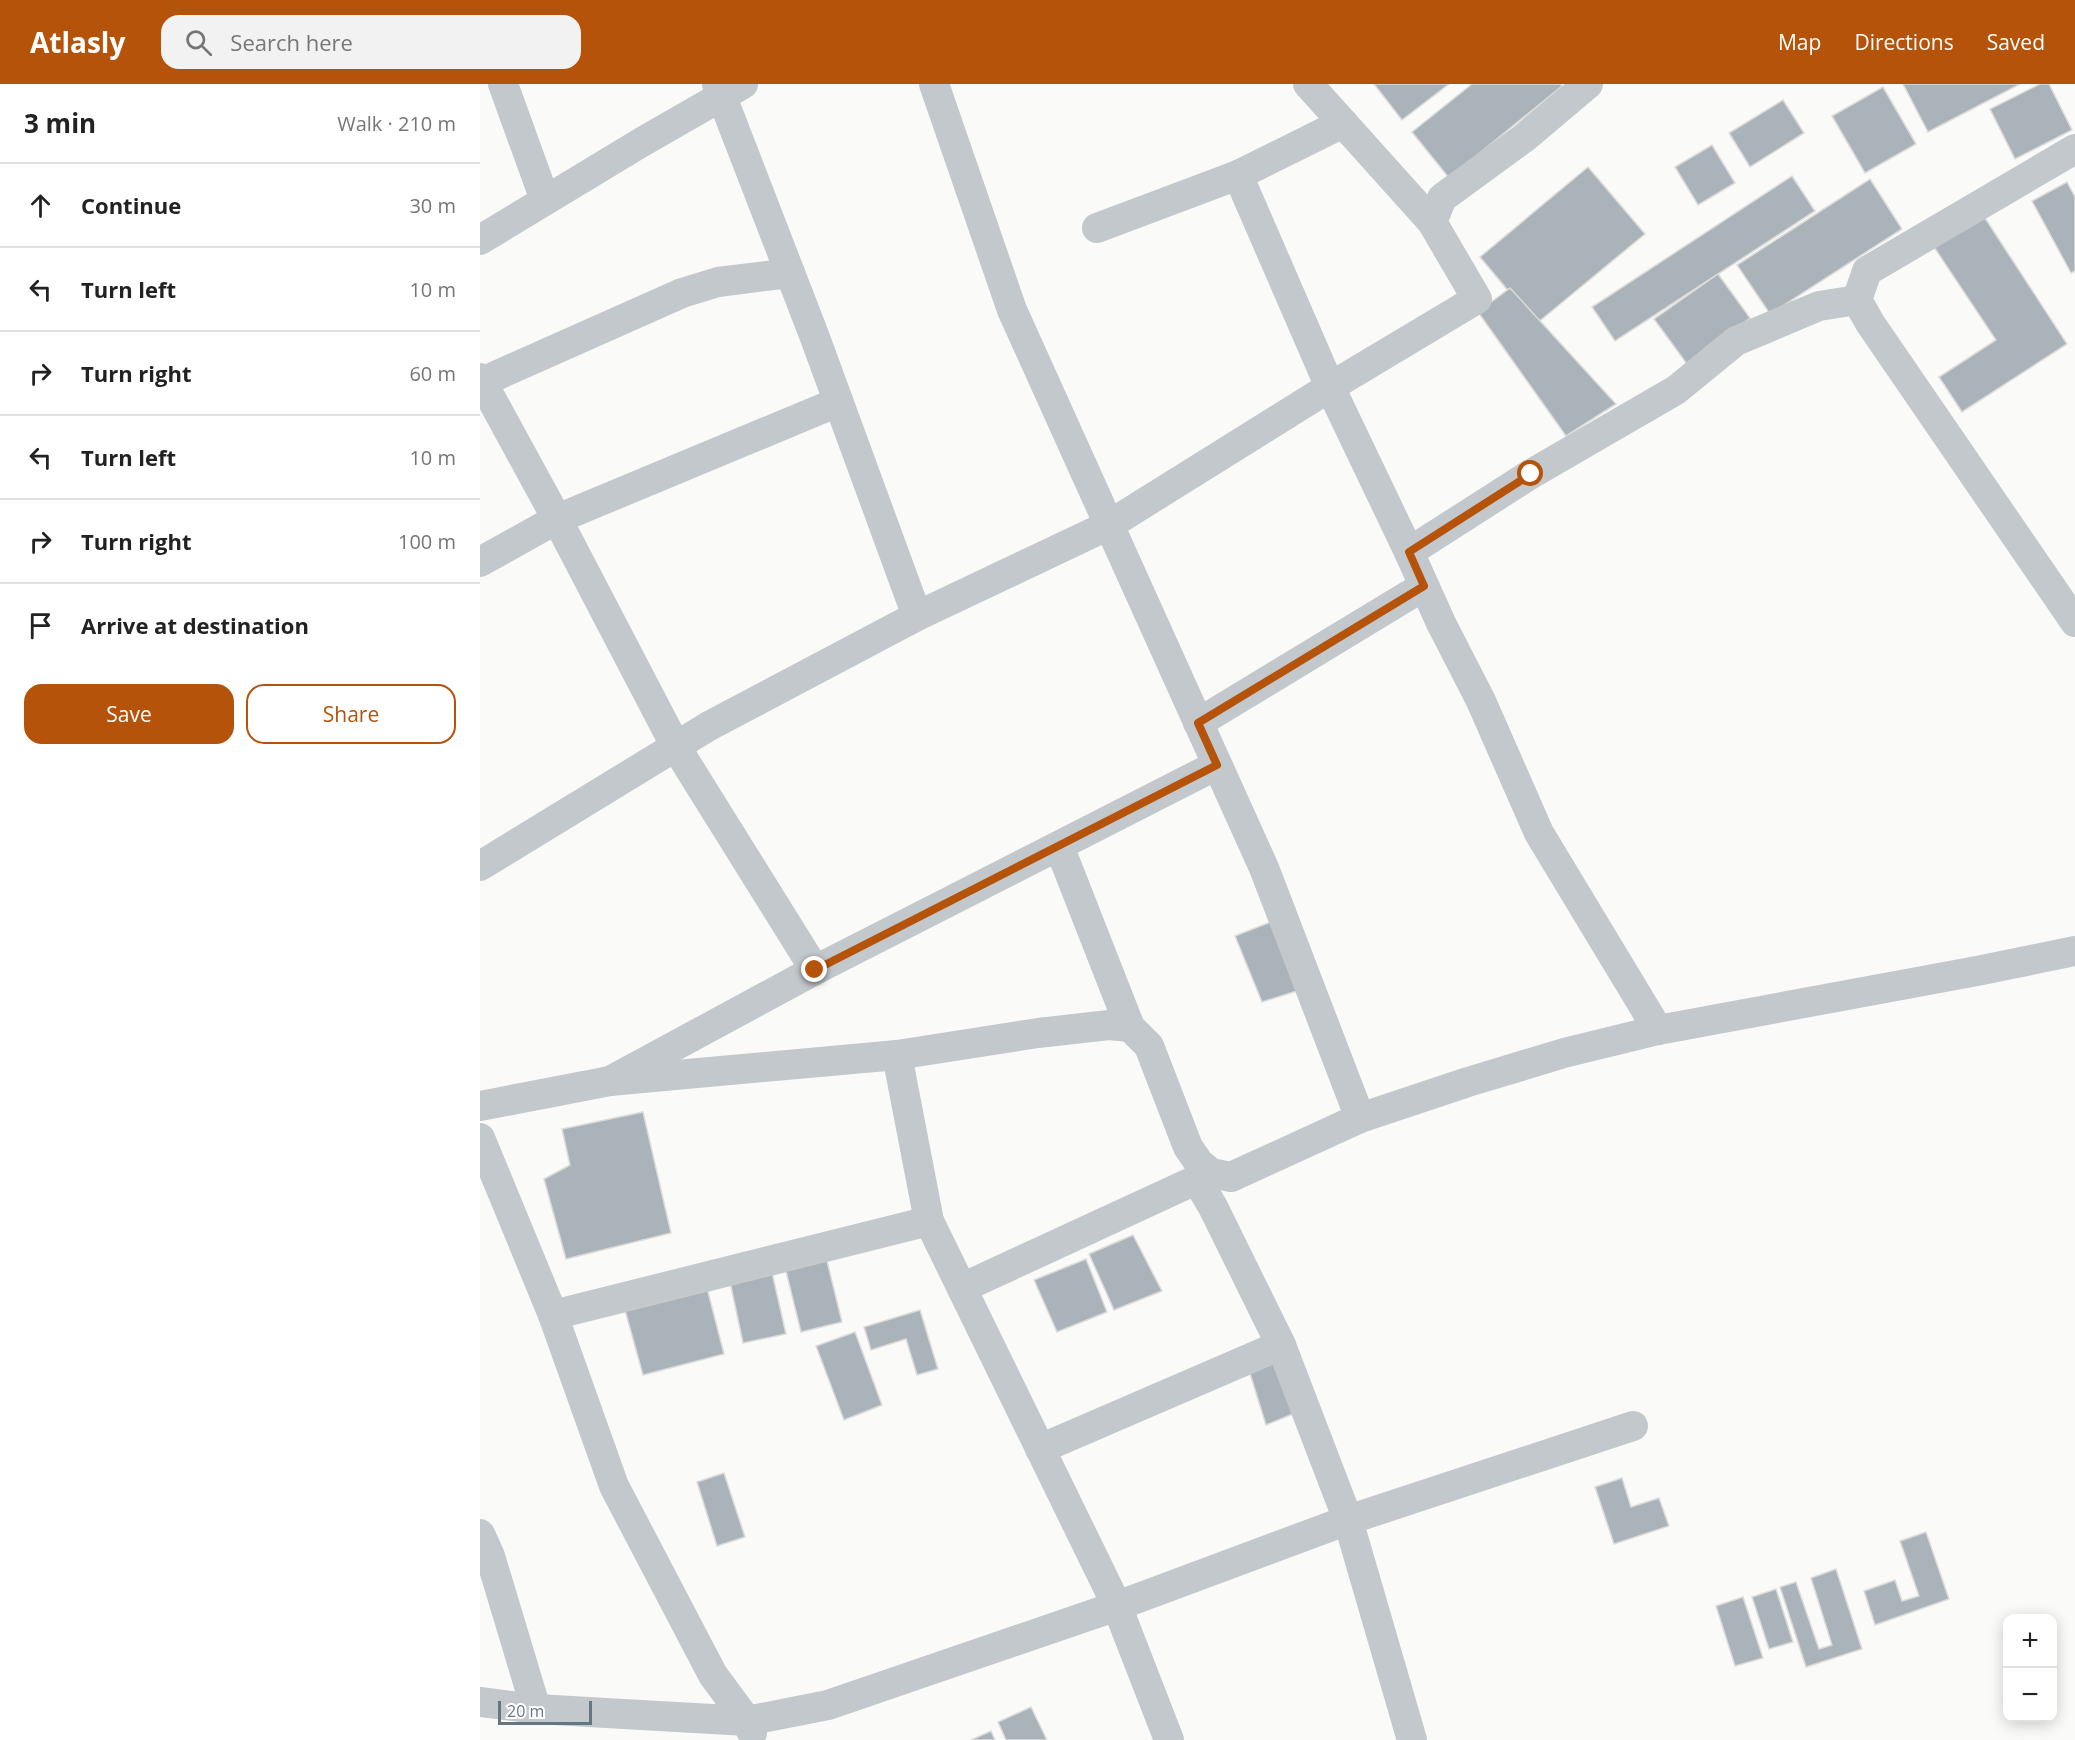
<!DOCTYPE html>
<html lang="en">
<head>
<meta charset="utf-8">
<style>
  body { margin:0; font-family:"Open Sans",sans-serif; background:#f2f2f2; color:#222 }
  .controls { position:absolute; right:18px; bottom:18px; display:grid; overflow:hidden; border-radius:12px; box-shadow:0 3px 15px #0003 }
  .controls button { width:54px; height:54px; display:grid; place-items:center; padding:0; border:0; border-bottom:2px solid #e0e0e0; background:#fff; color:#222; font:30px sans-serif }
  .scale { position:absolute; left:18px; bottom:15px; width:94px; box-sizing:border-box; padding-left:6px; border:3px solid #657683; border-top:0; font-size:16px; line-height:21px; white-space:nowrap; color:#657683; -webkit-text-stroke:4px #fff; paint-order:stroke }
  .stop { position:absolute; width:18px; height:18px; margin:-14px; border:4px solid #b45309; border-radius:50%; background:#fff }
  .stop.end { background:#b45309; border-color:#fff; box-shadow:0 2px 6px #0008 }
  .list { margin:0; padding:0; list-style:none }
  h2 { display:flex; justify-content:space-between; align-items:center; height:78px; margin:0; padding:0 24px; font-size:26px }
  h2 small { font-size:20px; font-weight:400; color:#767676 }
  .list li { display:grid; grid-template-columns:39px 1fr auto; gap:18px; align-items:center; box-sizing:border-box; height:84px; padding:0 24px; border-top:2px solid #e0e0e0 }
  .list b { display:block; font-size:22px; white-space:nowrap }
  .list em { font-size:20px; font-style:normal; color:#767676 }
  .actions { display:flex; gap:12px; padding:18px 24px }
  .actions a { flex:1; padding:14px 0; border:2px solid #b45309; border-radius:18px; text-align:center; font-size:21px; color:#b45309 }
  .actions .main { background:#b45309; color:#fff }
  .icon { flex:none; width:33px; height:33px; fill:none; stroke:currentColor; stroke-width:2; stroke-linecap:round; stroke-linejoin:round }
  .map { position:relative; flex:none; width:1595px; height:1656px; overflow:hidden }
  header { display:flex; align-items:center; gap:36px; box-sizing:border-box; height:84px; padding:0 30px; background:#b45309; color:#fff }
  header strong { font-size:28px }
  nav { display:flex; gap:33px; margin-inline-start:auto; font-size:21px }
  .search { width:420px; height:54px; background:#f2f2f2; display:flex; align-items:center; gap:15px; box-sizing:border-box; padding:0 21px; border-radius:18px; color:#767676; font-size:22px }
  main { display:flex }
  aside { flex:1; background:#fff }
  .map>svg:first-child { display:block }
  .building { fill:#aab3b9; stroke:#dcdcda; stroke-width:1.5 }
  .lines { fill:none; stroke-linecap:round; stroke-linejoin:round }
  .street { stroke:#c3c8cc; stroke-width:30 }
  .route { stroke:#b45309; stroke-width:8 }
</style>
</head>
<body>
<header>
<strong>Atlasly</strong>
<div class="search"><svg class="icon" aria-label="search" viewBox="0 0 24 24"><circle cx="10" cy="10" r="6"/><path d="M15 15l6 6"/></svg>Search here</div>
<nav><a>Map</a><a>Directions</a><a>Saved</a></nav>
</header>
<main>
<aside>
<h2>3 min<small>Walk · 210 m</small></h2>
<ul class="list">
<li><svg class="icon" aria-label="ahead" viewBox="0 0 24 24"><path d="M12 20V5M6 11l6-6 6 6"/></svg><div><b>Continue</b></div><em>30 m</em></li>
<li><svg class="icon" aria-label="left" viewBox="0 0 24 24"><path d="M17 20v-9H6M10 6l-5 5 5 5"/></svg><div><b>Turn left</b></div><em>10 m</em></li>
<li><svg class="icon" aria-label="right" viewBox="0 0 24 24"><path d="M7 20v-9h11M14 6l5 5-5 5"/></svg><div><b>Turn right</b></div><em>60 m</em></li>
<li><svg class="icon" aria-label="left" viewBox="0 0 24 24"><path d="M17 20v-9H6M10 6l-5 5 5 5"/></svg><div><b>Turn left</b></div><em>10 m</em></li>
<li><svg class="icon" aria-label="right" viewBox="0 0 24 24"><path d="M7 20v-9h11M14 6l5 5-5 5"/></svg><div><b>Turn right</b></div><em>100 m</em></li>
<li><svg class="icon" aria-label="arrive" viewBox="0 0 24 24"><path d="M6 21V4h12l-3 4 3 4H6"/></svg><div><b>Arrive at destination</b></div></li>
</ul>
<div class="actions"><a class="main">Save</a><a>Share</a></div>
</aside>
<div class="map">
<svg width="1595" height="1656" viewBox="0 0 1595 1656">
  <rect width="100%" height="100%" fill="#fafaf8"/>
  <!-- building -->
  <g class="building">
    <path d="M894 0H969L922 36Z"/>
    <path d="M992 0H1080L1082 2 969 94 932 48Z"/>
    <path d="M1423 0H1540L1448 48Z"/>
    <path d="M1560 0H1569L1592 46 1535 75 1510 25Z"/>
    <path d="M1403 3 1436 60 1385 89 1352 32Z"/>
    <path d="M1303 16 1324 49 1270 83 1249 49Z"/>
    <path d="M1232 61 1255 99 1218 121 1195 83Z"/>
    <path d="M1108 83 1165 150 1056 240 1000 173Z"/>
    <path d="M1312 92 1335 127 1135 257 1112 223Z"/>
    <path d="M1390 95 1422 145 1290 230 1257 181Z"/>
    <path d="M1587 98 1595 113V187L1591 189 1552 117Z"/>
    <path d="M1503 131 1587 260 1482 328 1459 293 1516 256 1454 163Z"/>
    <path d="M1238 190 1270 234 1207 280 1174 235Z"/>
    <path d="M1030 204 1136 320 1086 352 998 228Z"/>
    <path d="M796 836 823 905 782 918 755 852Z"/>
    <path d="M163 1028 191 1149 86 1175 64 1095 90 1081 82 1045Z"/>
    <path d="M653 1151 682 1207 634 1226 609 1170Z"/>
    <path d="M346 1173 362 1238 321 1248 305 1183Z"/>
    <path d="M606 1175 627 1228 577 1248 554 1196Z"/>
    <path d="M291 1184 306 1250 263 1259 249 1193Z"/>
    <path d="M227 1204 244 1270 163 1291 145 1226Z"/>
    <path d="M440 1226 458 1285 437 1291 426 1255 391 1266 384 1243Z"/>
    <path d="M375 1248 402 1321 364 1336 336 1262Z"/>
    <path d="M798 1268 820 1327 786 1341 768 1283Z"/>
    <path d="M244 1389 265 1453 237 1462 217 1398Z"/>
    <path d="M1142 1394 1151 1423 1179 1414 1189 1442 1134 1460 1115 1403Z"/>
    <path d="M1446 1448 1469 1515 1395 1541 1384 1507 1415 1496 1422 1517 1439 1512 1420 1457Z"/>
    <path d="M1356 1485 1382 1565 1326 1583 1300 1503 1316 1498 1339 1565 1352 1561 1331 1494Z"/>
    <path d="M1296 1505 1313 1558 1289 1565 1272 1513Z"/>
    <path d="M1263 1513 1283 1574 1255 1582 1236 1522Z"/>
    <path d="M551 1623 567 1656H526L518 1638Z"/>
    <path d="M511 1647 515 1656H491Z"/>
  </g>
  <g class="lines">
    <!-- street -->
    <g class="street">
      <path d="M23 0 65 116"/>
      <path d="M237 0 334 251 437 532"/>
      <path d="M454 0 532 226 784 784 880 1034"/>
      <path d="M828 0 952 138"/>
      <path d="M1595 65 1387 187 1377 216 1390 239 1595 538"/>
      <path d="M758 91 850 303 929 468 961 539 1001 617 1059 749 1178 946"/>
      <path d="M617 144 758 91 863 39"/>
      <path d="M0 156 162 58 263 0"/>
      <path d="M0 294 77 435 196 663 335 886"/>
      <path d="M2 298 202 209 238 198 310 189"/>
      <path d="M929 468 1051 390 1196 306 1256 257 1339 222 1377 216"/>
      <path d="M0 478 77 435 358 318"/>
      <path d="M718 639 944 502"/>
      <path d="M579 762 650 943 669 962 708 1063 719 1079 731 1089 751 1093 880 1034 988 998 1084 969 1178 946 1497 887 1595 867"/>
      <path d="M0 782 229 642 437 532 629 441 850 303 997 215 952 138 962 114 1044 54 1108 0"/>
      <path d="M417 971 449 1137 637 1522 689 1656"/>
      <path d="M130 997 335 886 737 681"/>
      <path d="M0 1022 130 997 417 971 558 949 629 941 650 943"/>
      <path d="M0 1054 73 1231 134 1402 233 1591 267 1637 272 1649"/>
      <path d="M717 1096 733 1123 801 1261 868 1436 932 1656"/>
      <path d="M482 1204 731 1089"/>
      <path d="M73 1231 449 1137"/>
      <path d="M560 1365 801 1261"/>
      <path d="M0 1450 10 1472 56 1625"/>
      <path d="M0 1618 56 1625 267 1637 348 1621 637 1522 868 1436 1153 1342"/>
    </g>
  </g>
  <g class="lines">
    <!-- route -->
    <path class="route" d="M335 886 737 681 718 639 944 502 929 468 1051 390"/>
  </g>
</svg>
<div class="controls">
<button>+</button>
<button>−</button>
</div>
<div class="scale">20 m</div>
<div class="stop" style="left:1051px;top:390px"></div>
<div class="stop end" style="left:335px;top:886px"></div>
</div>
</main>
</body>
</html>
